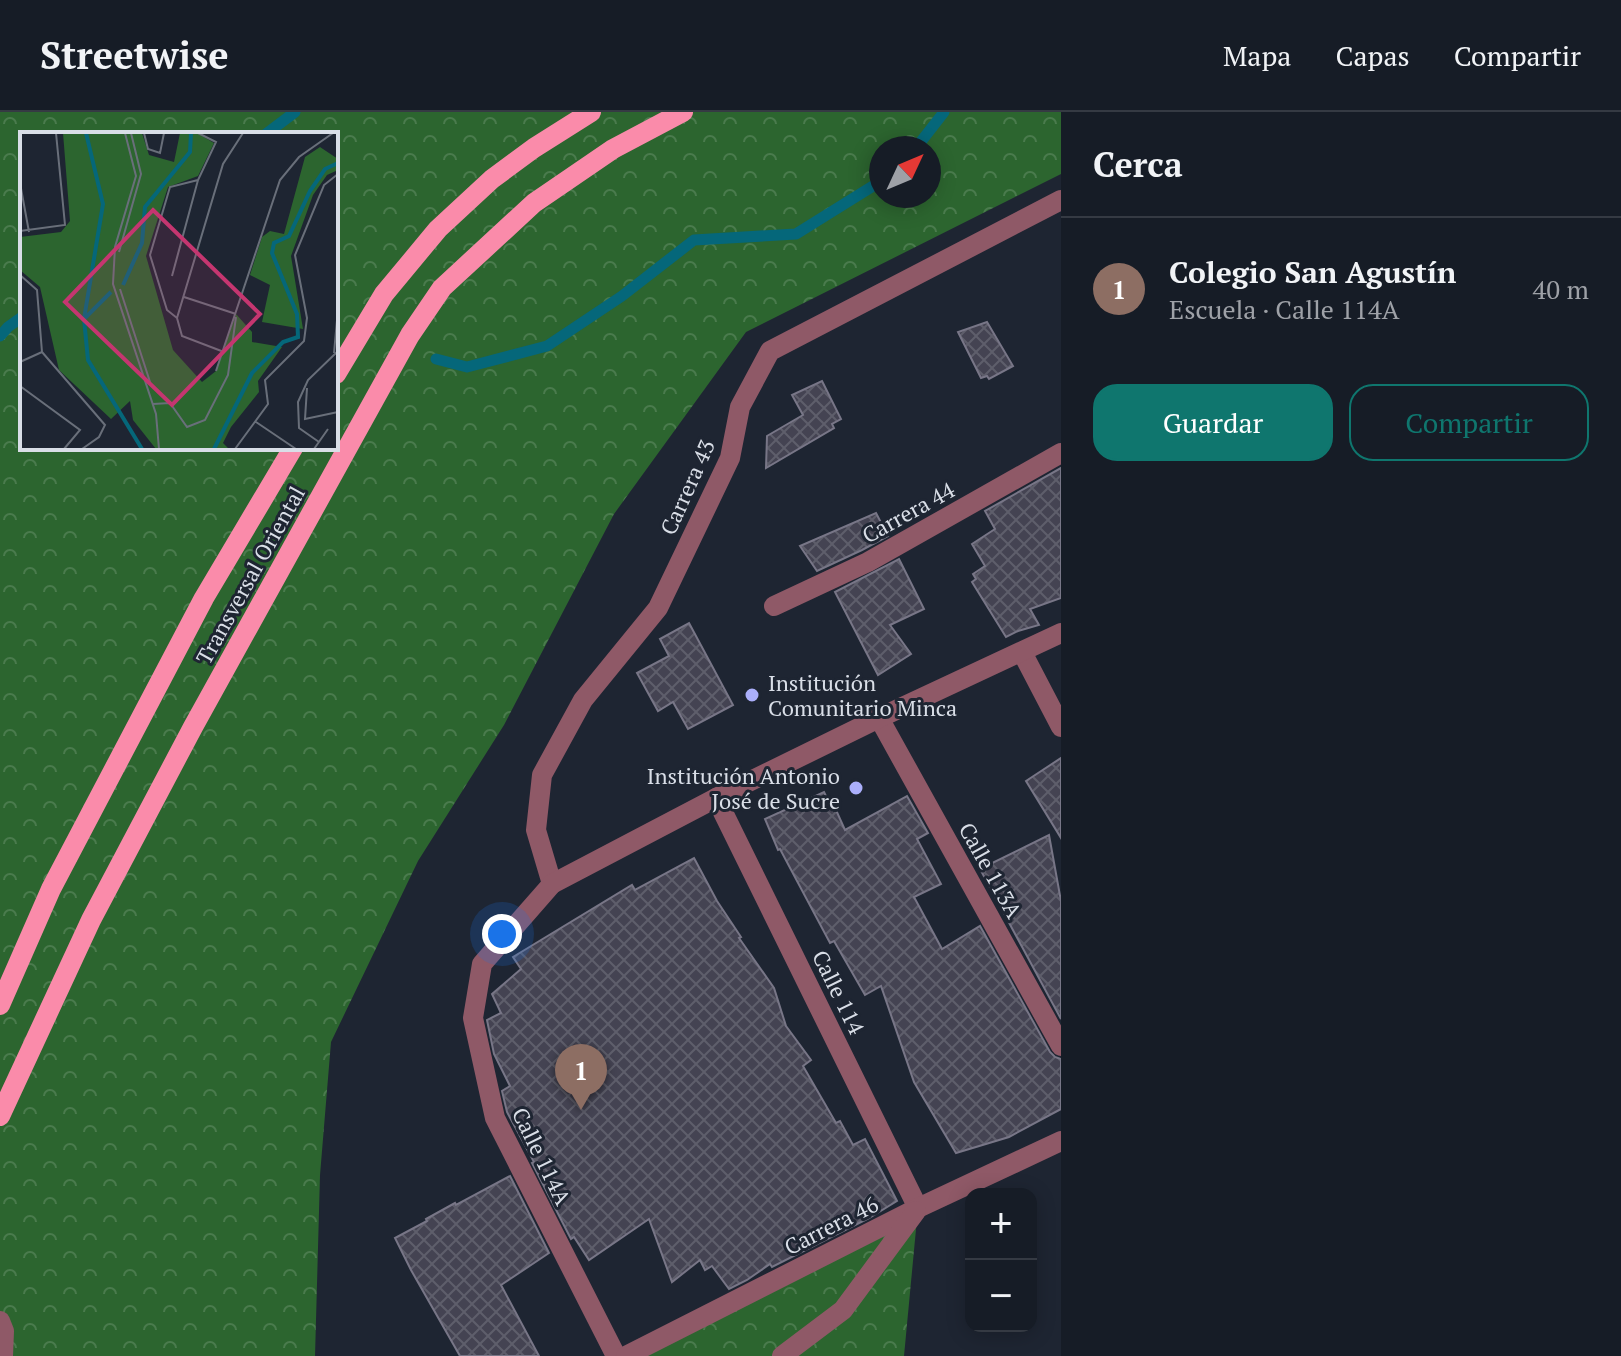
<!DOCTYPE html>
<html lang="es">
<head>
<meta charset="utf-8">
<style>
  body { margin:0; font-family:"PT Serif",serif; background:#1f252e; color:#f1f3f6 }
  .controls { position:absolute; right:24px; bottom:24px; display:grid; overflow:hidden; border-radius:16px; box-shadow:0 4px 20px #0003 }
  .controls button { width:72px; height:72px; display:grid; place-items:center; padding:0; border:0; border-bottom:2px solid #353a43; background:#161c26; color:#f1f3f6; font:40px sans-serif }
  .compass { position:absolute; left:869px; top:24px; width:72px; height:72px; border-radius:50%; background:#161c26; box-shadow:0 4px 20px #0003; rotate:46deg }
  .you { position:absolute; left:502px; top:822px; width:28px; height:28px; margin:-20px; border:6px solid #fff; border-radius:50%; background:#1a73e8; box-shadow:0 0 0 12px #1a73e833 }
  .badge { display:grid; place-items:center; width:52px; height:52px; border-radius:50%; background:#0f766e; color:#fff; font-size:26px; font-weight:700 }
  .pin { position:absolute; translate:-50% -66px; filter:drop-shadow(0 2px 4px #0008) }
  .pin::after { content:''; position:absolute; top:42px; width:28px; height:24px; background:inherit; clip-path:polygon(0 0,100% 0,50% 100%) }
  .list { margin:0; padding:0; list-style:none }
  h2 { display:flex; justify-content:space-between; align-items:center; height:104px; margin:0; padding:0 32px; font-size:34px }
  h2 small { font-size:26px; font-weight:400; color:#9ea1a7 }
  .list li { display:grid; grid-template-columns:52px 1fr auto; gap:24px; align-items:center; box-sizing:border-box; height:144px; padding:0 32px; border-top:2px solid #353a43 }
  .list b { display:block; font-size:30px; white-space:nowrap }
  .list p { margin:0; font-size:26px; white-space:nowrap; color:#9ea1a7 }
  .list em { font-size:26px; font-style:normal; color:#9ea1a7 }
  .actions { display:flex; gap:16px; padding:24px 32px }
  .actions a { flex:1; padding:18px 0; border:2px solid #0f766e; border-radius:24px; text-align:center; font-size:28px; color:#0f766e }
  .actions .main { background:#0f766e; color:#fff }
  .map { position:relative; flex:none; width:1061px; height:1244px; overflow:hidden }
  header { display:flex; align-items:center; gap:48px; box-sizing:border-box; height:112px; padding:0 40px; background:#161c26; border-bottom:2px solid #353a43 }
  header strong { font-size:38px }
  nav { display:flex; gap:44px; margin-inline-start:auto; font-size:28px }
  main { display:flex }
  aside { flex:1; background:#161c26 }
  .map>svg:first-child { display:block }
  .forest { fill:url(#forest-crowns); fill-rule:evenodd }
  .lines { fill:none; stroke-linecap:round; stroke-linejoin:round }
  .stream { stroke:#05677a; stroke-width:11 }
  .building { fill:url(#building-cross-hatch); stroke:#787687; stroke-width:2 }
  .minor { stroke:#8f5967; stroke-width:20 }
  .major { stroke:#fa8baa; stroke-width:20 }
  .poi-dot { fill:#abaffb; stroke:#1e2532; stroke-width:3 }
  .labels { text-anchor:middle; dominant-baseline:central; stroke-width:6; stroke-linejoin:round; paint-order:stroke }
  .street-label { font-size:22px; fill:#d9dee7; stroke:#1e2532 }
  .poi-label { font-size:22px; fill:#d9dee7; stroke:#1e2532; text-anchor:start }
  .inset-river { fill:none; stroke:#05677a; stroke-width:4 }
  .inset-road { fill:none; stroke:#696f7a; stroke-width:2 }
  .view { fill:#c53670; fill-opacity:0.15; stroke:#c53670; stroke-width:4 }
  .inset-edge { fill:none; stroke:#d9dee7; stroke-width:4 }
</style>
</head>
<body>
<header>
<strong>Streetwise</strong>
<nav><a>Mapa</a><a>Capas</a><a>Compartir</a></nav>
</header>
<main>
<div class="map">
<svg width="1061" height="1244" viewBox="0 0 1061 1244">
  <defs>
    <pattern id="forest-crowns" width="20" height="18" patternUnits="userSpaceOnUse" patternTransform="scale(2)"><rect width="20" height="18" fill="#2c652f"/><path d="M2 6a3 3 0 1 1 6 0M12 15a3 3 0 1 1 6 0" fill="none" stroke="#4a7b4d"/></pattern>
    <pattern id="building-cross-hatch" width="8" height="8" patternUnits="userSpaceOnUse" patternTransform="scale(2)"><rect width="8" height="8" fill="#444352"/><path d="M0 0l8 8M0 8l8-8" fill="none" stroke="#5e5e6b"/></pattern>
  </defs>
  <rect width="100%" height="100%" fill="#1e2532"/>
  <!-- forest -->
  <g class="forest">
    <path d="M0 0H1061V62L746 220 614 402 504 613 418 749 331 930 320 1063 315 1244H0ZM22 22H336V336H22ZM881 36H929V84H881Z"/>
    <path d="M918 1096 904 1244H626Z"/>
  </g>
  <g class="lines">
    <!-- stream -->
    <g class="stream">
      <path d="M266 22 295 0"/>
      <path d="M916 36 944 0"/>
      <path d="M0 224 8 215 22 205"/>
      <path d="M436 247 467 255 547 234 622 184 694 128 796 122 881 69"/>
    </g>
  </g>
  <!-- building -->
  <g class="building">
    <path d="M987 210 1013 254 989 267 987 264 981 266 958 220Z"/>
    <path d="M822 269 841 307 832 312 834 316 766 356 767 324 803 303 792 283Z"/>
    <path d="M1061 356V486L1030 497 1039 513 1018 519 1006 525 972 470 976 467 973 462 985 454 972 432 995 417 985 399Z"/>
    <path d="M876 401 888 424 862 438 817 459 800 434Z"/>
    <path d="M899 447 924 497 890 513 911 542 878 563 835 480Z"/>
    <path d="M689 511 733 593 688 617 673 590 658 599 637 561 669 544 660 527Z"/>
    <path d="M1061 646V726L1026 669Z"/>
    <path d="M824 680 833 699 836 698 845 718 907 684 928 721 917 727 941 772 914 785 942 837 980 814 1050 940 1055 945 1061 947V997L1009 1025 956 1041 914 970 881 874 865 883 834 829 830 831 780 737 778 738 765 707Z"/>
    <path d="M1049 723 1061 789V907L980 757Z"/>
    <path d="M694 746 717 789 741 825 739 826 774 876 786 914 811 948 803 954 836 1011 840 1009 853 1033 865 1027 897 1089 869 1106 772 1155 770 1152 747 1168 729 1177 712 1154 705 1158 700 1148 672 1170 649 1107 589 1148 574 1125 571 1127 532 1051 534 1050 507 1000 502 979 510 974 494 942 487 908 501 901 492 882 521 857 513 845 632 773 635 778Z"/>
    <path d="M510 1064 549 1141 501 1173 539 1244H460L411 1158 395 1126 427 1109 426 1107 455 1091 456 1093Z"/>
  </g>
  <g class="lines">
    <!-- minor -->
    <g class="minor">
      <path d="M774 494 868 450 1061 341"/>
      <path d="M1022 540 1061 615"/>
      <path d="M879 606 1061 934"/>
      <path d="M716 686 918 1096"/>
      <path d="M552 772 536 718 542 663 583 588 658 496 730 346 740 295 770 239 1061 88"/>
      <path d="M0 1209 4 1219 3 1244"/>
      <path d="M616 1244 495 1006 473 906 482 852 552 772 716 686 879 606 1061 521"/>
      <path d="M626 1244 918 1096 1061 1029"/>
      <path d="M782 1244 843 1198 916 1099"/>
    </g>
    <!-- major -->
    <g class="major">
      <path d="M336 262 384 182 438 117 492 67 534 36 591 0"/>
      <path d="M0 893 51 777 204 486 293 336"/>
      <path d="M0 1004 91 808 193 615 410 223 442 176 534 91 613 37 683 0"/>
    </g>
  </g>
  <!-- markers -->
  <g class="poi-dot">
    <circle cx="752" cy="583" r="8"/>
    <circle cx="856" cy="676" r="8"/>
  </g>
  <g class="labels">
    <!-- street labels -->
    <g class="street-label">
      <text transform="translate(687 375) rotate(-66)">Carrera 43</text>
      <text transform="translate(908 400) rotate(-29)">Carrera 44</text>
      <text transform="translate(250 463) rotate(-61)">Transversal Oriental</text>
      <text transform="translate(991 758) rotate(61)">Calle 113A</text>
      <text transform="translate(839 880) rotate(64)">Calle 114</text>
      <text transform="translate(542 1044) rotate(64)">Calle 114A</text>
      <text transform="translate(831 1113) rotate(-27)">Carrera 46</text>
    </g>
    <!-- poi labels -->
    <g class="poi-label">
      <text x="768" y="570">Institución<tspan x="768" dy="25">Comunitario Minca</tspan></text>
      <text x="840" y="663" text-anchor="end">Institución Antonio<tspan x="840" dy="25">José de Sucre</tspan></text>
    </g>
  </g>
  <!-- overview -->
  <g transform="translate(20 20)">
    <rect width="318" height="318" fill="#1e2532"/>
    <path d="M43 1H122L129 23 154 30 160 1H177L194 11 178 44 148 55 126 124 153 218 182 250 196 239 216 182 232 200V210L262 215 238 249 239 260 211 295 203 311 209 317H136L113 288 110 269 91 287 39 238 20 155 0 138V105L41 100 50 89ZM300 15 318 27V38L307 43 293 63 271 124 283 197 242 190 250 153 230 143 242 105 250 99 264 102 285 25Z" fill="#2c652f"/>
    <path class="inset-river" d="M66 1 83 72 64 187 68 228 122 317M103 153 122 111 125 75 170 20 171 1M65 186 91 160M194 317 232 241 263 210 278 205 277 182 252 121 254 111 269 104 290 59 305 37 318 31"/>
    <path class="inset-road" d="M105 1 116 44 95 115 93 152 136 282 139 317M124 1 128 17 140 21 144 1M0 51 9 100M0 99 45 93 36 1M99 120 121 42 111 1M0 143 17 158 22 220M152 144 178 48 196 10 178 1M100 157 130 250M164 165 216 182M157 186 147 178 130 123 150 55 178 48M22 220 85 293 79 305 62 317M204 220 162 204 157 186 203 32 223 1M314 221 318 177M0 230 22 220M196 239 260 48 279 25 313 1M0 254 60 298 44 317M287 256 285 287 318 280M133 272 150 271 167 295 185 288 208 243 216 185M236 290 276 317M299 310 279 296 278 270 288 248 318 219M215 317 248 272 245 248 284 209 287 186 275 123 304 53 318 42M294 317 308 297"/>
    <path class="view" d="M133 78 240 182 152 273 45 170Z"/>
    <rect width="318" height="318" class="inset-edge"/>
  </g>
</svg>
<div class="controls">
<button>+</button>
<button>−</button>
</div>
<svg class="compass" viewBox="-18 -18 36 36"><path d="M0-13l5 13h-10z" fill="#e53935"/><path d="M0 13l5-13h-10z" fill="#9ea1a7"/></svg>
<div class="you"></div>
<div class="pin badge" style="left:581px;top:998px;background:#8d6e63">1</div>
</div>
<aside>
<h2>Cerca<small></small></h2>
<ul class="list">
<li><span class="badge" style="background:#8d6e63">1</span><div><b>Colegio San Agustín</b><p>Escuela · Calle 114A</p></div><em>40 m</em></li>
</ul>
<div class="actions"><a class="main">Guardar</a><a>Compartir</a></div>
</aside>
</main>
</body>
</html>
